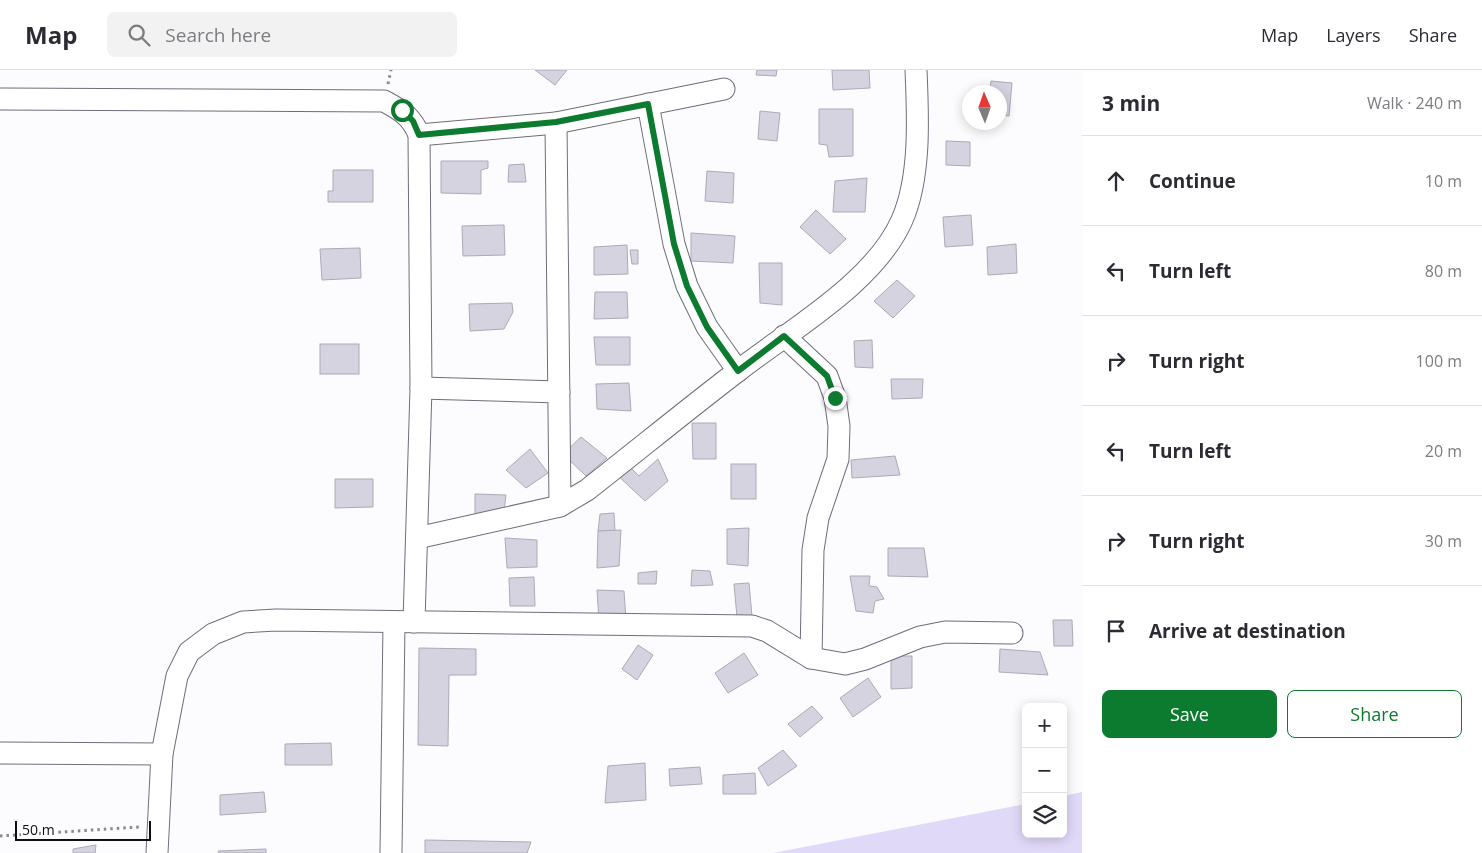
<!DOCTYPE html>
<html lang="en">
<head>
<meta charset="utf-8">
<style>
  body { margin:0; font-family:"Open Sans",sans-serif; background:#f2f2f3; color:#2b2b33 }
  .controls { position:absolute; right:15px; bottom:15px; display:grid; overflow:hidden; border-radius:8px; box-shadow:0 2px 12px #0003 }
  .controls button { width:45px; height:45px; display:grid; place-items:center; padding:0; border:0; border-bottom:1px solid #e1e1e2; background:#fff; color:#2b2b33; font:25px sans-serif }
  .compass { position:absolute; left:962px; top:15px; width:45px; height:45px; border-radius:50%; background:#fff; box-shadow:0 2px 12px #0003; rotate:358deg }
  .scale { position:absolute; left:15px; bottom:12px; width:136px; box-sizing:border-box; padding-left:5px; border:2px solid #0e0d12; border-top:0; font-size:14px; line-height:18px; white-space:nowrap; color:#0e0d12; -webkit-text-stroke:4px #fff; paint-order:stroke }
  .stop { position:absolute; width:15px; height:15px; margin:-11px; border:4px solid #0c7a2f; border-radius:50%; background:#fff }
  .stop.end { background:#0c7a2f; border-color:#fff; box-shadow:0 1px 5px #0008 }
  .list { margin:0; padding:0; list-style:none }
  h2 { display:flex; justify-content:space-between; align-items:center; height:65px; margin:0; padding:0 20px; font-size:21px }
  h2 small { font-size:16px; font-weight:400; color:#7c7c81 }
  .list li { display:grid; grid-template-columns:32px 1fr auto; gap:15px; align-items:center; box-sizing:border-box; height:90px; padding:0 20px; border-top:1px solid #e1e1e2 }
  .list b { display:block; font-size:19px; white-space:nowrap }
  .list em { font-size:16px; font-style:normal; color:#7c7c81 }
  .actions { display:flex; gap:10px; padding:15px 20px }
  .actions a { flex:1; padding:11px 0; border:1px solid #0c7a2f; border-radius:8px; text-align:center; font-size:18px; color:#0c7a2f }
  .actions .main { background:#0c7a2f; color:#fff }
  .icon { flex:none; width:28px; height:28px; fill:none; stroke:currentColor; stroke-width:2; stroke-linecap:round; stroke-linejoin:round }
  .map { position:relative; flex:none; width:1082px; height:783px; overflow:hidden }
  header { display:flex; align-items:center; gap:30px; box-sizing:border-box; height:70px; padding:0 25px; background:#fff; border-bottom:1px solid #e1e1e2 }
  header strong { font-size:24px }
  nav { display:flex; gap:28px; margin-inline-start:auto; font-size:18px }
  .search { width:350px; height:45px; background:#f2f2f3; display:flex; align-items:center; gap:12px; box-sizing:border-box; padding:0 18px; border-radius:8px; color:#7c7c81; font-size:19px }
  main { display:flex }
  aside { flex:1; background:#fff }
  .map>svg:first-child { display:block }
  .green { fill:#e1d9f8 }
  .building { fill:#d6d3e1; stroke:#ada9b7 }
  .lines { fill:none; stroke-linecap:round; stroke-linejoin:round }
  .street-casing { stroke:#706d7a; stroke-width:23 }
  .path { stroke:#89888b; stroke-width:3; stroke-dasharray:2.5 4; stroke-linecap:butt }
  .street { stroke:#fff; stroke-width:21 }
  .route { stroke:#0c7a2f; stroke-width:6 }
</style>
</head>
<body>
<header>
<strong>Map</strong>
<div class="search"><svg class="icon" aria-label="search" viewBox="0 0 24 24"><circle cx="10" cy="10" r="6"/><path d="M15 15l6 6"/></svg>Search here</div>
<nav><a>Map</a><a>Layers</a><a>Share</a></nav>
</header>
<main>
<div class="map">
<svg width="1082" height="783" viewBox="0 0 1082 783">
  <rect width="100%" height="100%" fill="#fcfbfe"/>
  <!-- green -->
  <path class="green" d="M1082 722V783H773L1026 734V764H1063V726Z"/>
  <!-- building -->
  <g class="building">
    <path d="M535 0H567L555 15Z"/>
    <path d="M757 0H777L776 6 756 5Z"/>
    <path d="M832 0H869L870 18 833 20Z"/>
    <path d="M991 11 1012 13 1009 46 999 45V22H990Z"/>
    <path d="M819 39H853V86L829 87 827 75 819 74Z"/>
    <path d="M760 41 780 43 777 71 758 69Z"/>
    <path d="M946 71 970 72V96L946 95Z"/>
    <path d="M441 91H488V98L481 100V124L441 123Z"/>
    <path d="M524 94 526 112H508L509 95Z"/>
    <path d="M333 100H373V132H328V121H333Z"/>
    <path d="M707 101 734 103 733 133 705 131Z"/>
    <path d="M867 108 865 142H833L835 111Z"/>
    <path d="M816 140 846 169 830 184 800 157Z"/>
    <path d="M971 145 973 175 945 177 943 147Z"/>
    <path d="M504 155 505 185 463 186 462 156Z"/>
    <path d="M691 163 735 166 733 193 691 191Z"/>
    <path d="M1016 174 1017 203 988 205 987 177Z"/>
    <path d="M627 175 628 204 594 205V177Z"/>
    <path d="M360 178 361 208 322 210 320 179Z"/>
    <path d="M630 180H638V194H632Z"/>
    <path d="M759 193H782V235L760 233Z"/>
    <path d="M897 210 915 226 893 248 874 231Z"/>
    <path d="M595 222H627L628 248 594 249Z"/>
    <path d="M512 233 513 242 504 259 470 261 469 234Z"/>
    <path d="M594 267H630V295H596Z"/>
    <path d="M872 270 873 298 855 297 854 271Z"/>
    <rect x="320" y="274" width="39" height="30"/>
    <path d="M891 309H923L922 328 892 329Z"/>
    <path d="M629 313 631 341 597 339 596 314Z"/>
    <path d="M692 353H716V389H693Z"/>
    <path d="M581 367 607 388 586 406 563 384Z"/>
    <path d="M530 379 548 403 526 418 506 400Z"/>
    <path d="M895 386 900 405 852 408 851 390Z"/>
    <path d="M658 389 668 411 645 431 616 404 629 396 639 406Z"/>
    <rect x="731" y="394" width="25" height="35"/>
    <path d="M335 409H373V437L335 438Z"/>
    <path d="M475 424 506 425 503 449 475 451Z"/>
    <path d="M614 443 615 461H598L600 444Z"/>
    <path d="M749 458 748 496 727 494V459Z"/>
    <path d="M621 460 619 496 597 498 598 461Z"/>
    <path d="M505 468 537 470V497L507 498Z"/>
    <path d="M888 478H924L928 507 888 506Z"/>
    <path d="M692 500 710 501 713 515 691 516Z"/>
    <path d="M657 501 656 514H638V503Z"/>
    <path d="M850 506H870L869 516 877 517 884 529 875 531 873 543 856 541Z"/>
    <path d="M534 507 535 536H510L509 508Z"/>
    <path d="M749 513 752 546 737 547 734 514Z"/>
    <path d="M597 520 624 521 626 550 599 551Z"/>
    <path d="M1053 550H1072L1073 576H1054Z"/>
    <path d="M638 575 653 585 637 610 622 599Z"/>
    <path d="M419 578 476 579V605H449L448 676 418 675Z"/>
    <path d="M1000 579 1040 582 1048 605 999 602Z"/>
    <path d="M744 583 758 605 728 623 715 603Z"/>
    <path d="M891 586H912V618L891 619Z"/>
    <path d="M868 608 881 627 853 647 840 628Z"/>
    <path d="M812 636 823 648 800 667 788 654Z"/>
    <path d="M331 673 332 695H285V674Z"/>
    <path d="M783 680 797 696 768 716 758 698Z"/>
    <path d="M645 693 646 730 605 733 608 696Z"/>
    <path d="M700 697 702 714 670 716 669 699Z"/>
    <path d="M755 703 756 724H723V705Z"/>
    <path d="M264 722 266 742 220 745V725Z"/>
    <path d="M425 770 531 772 527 783H425Z"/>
    <path d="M96 775 95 783H73V779Z"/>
    <path d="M266 779V783H219L218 781Z"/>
  </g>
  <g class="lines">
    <defs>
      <g id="street">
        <path d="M0 29 384 31C401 40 412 47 419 65L421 318 414 552"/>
        <path d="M648 34 674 174 687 216 707 257 738 301"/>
        <path d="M556 53 560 436"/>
        <path d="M419 65 556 53 724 19"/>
        <path d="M784 266 827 306 835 328 839 356 838 389 818 448 813 480 811 588"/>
        <path d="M421 318 559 322"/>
        <path d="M417 468 560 436 587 420C638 380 688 339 739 300 792 259 875 212 902 150 921 107 918 46 916 0"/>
        <path d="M0 683 162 684"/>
        <path d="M157 783 162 684 177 606 189 582 213 564 243 552 276 550 752 556 767 561 811 588 845 594 865 589 920 567 945 562 1012 563"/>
        <path d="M391 783 394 552"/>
      </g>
    </defs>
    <!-- street casing -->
    <use href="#street" class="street-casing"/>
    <!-- path -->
    <g class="path">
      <path d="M388 14 391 0"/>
      <path d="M0 766 139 757"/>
    </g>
    <!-- street -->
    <use href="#street" class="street"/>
  </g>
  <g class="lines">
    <!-- route -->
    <path class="route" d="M402 40 413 51 419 65 556 52 648 34 674 174 687 216 707 257 738 301 784 266 827 306 835 328"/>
  </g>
</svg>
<div class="controls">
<button>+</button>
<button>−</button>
<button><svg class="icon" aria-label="layers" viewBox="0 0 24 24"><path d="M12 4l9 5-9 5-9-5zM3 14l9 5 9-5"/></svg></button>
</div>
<svg class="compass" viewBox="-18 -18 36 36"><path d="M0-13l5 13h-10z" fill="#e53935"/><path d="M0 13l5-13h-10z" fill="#7c7c81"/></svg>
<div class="scale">50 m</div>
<div class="stop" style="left:402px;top:40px"></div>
<div class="stop end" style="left:835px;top:328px"></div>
</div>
<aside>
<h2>3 min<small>Walk · 240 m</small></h2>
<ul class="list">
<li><svg class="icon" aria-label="ahead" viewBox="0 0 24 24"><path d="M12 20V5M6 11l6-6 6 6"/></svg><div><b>Continue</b></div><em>10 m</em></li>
<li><svg class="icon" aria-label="left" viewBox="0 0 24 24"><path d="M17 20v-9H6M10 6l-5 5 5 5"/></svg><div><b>Turn left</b></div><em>80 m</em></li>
<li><svg class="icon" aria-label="right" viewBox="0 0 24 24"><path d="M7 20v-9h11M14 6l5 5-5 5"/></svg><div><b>Turn right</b></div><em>100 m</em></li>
<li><svg class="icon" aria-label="left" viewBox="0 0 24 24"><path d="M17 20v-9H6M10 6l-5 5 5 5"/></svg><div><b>Turn left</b></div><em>20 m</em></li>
<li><svg class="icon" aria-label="right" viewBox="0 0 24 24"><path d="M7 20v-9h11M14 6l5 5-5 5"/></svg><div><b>Turn right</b></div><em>30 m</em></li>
<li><svg class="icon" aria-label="arrive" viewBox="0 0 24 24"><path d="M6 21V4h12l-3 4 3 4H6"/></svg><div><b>Arrive at destination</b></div></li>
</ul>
<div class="actions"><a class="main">Save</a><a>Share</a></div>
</aside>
</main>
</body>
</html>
